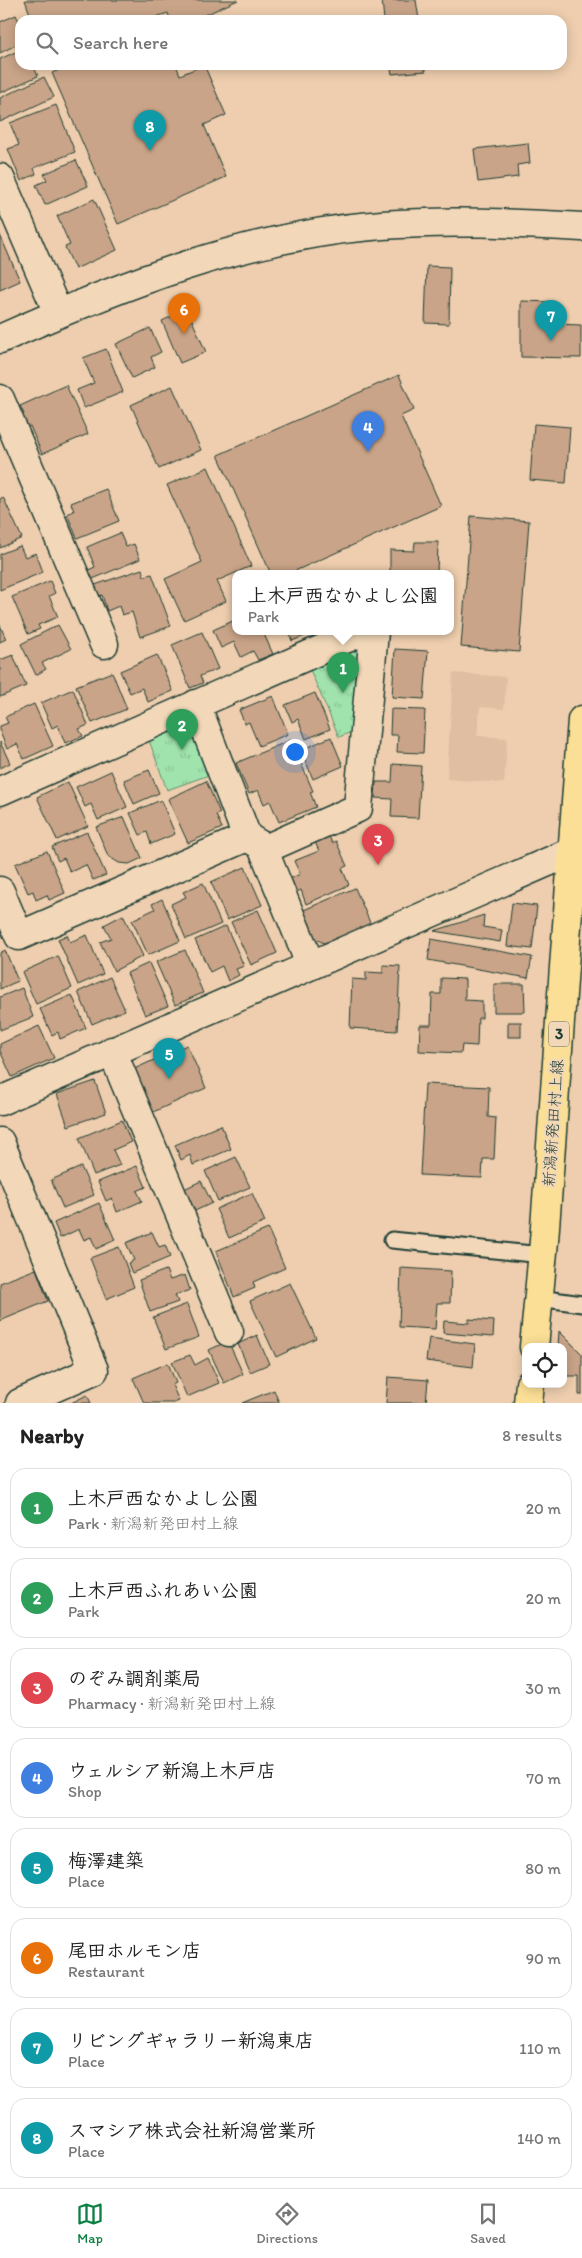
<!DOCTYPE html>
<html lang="en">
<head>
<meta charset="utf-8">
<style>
  body { margin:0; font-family:Itim,"Klee One",sans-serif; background:#f6f6f6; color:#222 }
  .controls { position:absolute; right:15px; bottom:15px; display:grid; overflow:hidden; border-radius:10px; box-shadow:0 2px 12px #0003 }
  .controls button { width:45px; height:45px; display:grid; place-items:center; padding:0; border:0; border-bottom:1px solid #e0e0e0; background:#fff; color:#222; font:25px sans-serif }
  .you { position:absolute; left:294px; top:751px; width:18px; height:18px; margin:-12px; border:4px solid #fff; border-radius:50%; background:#1a73e8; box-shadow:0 0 0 8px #1a73e833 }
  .badge { display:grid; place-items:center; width:32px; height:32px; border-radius:50%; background:#0b8043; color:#fff; font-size:16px; font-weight:700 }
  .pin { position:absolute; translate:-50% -41px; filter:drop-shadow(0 1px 2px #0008) }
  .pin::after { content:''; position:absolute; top:26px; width:18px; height:15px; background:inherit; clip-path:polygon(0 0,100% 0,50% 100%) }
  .popup { position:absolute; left:232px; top:570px; width:222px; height:65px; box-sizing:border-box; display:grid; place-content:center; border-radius:10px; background:#fff; filter:drop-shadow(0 1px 4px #0005); font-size:16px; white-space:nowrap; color:#767676 }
  .popup b { font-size:19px; color:#222 }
  .popup::after { content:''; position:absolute; left:50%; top:100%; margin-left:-10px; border:10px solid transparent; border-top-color:#fff }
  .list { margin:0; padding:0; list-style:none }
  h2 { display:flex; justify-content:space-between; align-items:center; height:65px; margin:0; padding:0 20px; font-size:21px }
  h2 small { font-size:16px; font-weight:400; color:#767676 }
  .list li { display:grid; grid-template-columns:32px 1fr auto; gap:15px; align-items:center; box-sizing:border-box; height:80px; margin:0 10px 10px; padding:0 10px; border:1px solid #e0e0e0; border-radius:15px }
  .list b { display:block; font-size:19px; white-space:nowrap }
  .list p { margin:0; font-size:16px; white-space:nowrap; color:#767676 }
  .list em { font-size:16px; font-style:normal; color:#767676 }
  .icon { flex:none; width:28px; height:28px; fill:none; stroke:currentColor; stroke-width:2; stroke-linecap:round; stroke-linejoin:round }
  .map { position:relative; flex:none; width:582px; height:1403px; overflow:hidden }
  .search { position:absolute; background:#fff; box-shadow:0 2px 12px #0003; left:15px; right:15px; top:15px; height:55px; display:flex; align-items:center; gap:12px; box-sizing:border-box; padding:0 18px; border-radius:15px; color:#767676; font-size:19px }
  .sheet { height:785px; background:#fff }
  nav { display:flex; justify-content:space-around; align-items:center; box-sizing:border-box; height:70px; border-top:1px solid #e0e0e0; background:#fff; font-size:14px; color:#767676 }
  nav a { display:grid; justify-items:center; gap:2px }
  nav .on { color:#0b8043 }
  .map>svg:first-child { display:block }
  .built { fill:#dfbea1 }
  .park { fill:url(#park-tufts); stroke:#609070 }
  .building { fill:#c9a488; stroke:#1f3d34 }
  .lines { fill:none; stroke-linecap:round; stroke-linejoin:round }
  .service-casing { stroke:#1f3d34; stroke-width:19 }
  .minor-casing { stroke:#1f3d34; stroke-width:31 }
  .tertiary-casing { stroke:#1f3d34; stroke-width:31 }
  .primary-casing { stroke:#1f3d34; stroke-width:31 }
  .service { stroke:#f2d8b9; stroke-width:15 }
  .minor { stroke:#f2d8b9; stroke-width:28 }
  .tertiary { stroke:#f2d8b9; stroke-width:28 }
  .primary { stroke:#fbdf96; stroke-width:28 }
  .labels { text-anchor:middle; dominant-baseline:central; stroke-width:4; stroke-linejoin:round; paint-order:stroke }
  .shield { fill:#f2d8b9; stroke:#5e6c5c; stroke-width:1 }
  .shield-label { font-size:15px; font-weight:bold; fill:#1f3d34 }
  .street-label { font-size:16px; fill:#1f3d34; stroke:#f2d8b9 }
</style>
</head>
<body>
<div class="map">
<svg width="582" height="1403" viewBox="0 0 582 1403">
  <defs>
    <pattern id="park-tufts" width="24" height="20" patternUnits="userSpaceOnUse" patternTransform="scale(1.25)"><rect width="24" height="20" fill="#a0e3ad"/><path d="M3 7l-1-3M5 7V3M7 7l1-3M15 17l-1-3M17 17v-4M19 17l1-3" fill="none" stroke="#89c495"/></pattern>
  </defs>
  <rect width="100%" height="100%" fill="#eeceae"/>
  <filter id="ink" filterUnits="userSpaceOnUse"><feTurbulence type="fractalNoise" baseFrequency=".02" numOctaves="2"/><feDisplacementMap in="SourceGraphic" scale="10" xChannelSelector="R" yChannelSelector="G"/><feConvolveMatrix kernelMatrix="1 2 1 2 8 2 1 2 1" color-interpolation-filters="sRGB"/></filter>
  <g filter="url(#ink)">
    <!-- built -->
    <path class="built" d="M453 673 506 677 504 709 480 707 477 736 507 738 504 783 447 779Z"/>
    <!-- park -->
    <g class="park">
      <path d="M366 632 364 727 339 737 305 658Z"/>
      <path d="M195 707 220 771 167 790 145 729Z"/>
    </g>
    <!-- building -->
    <g class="building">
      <path d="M25 0H238L194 20H170L168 13 147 20H32Z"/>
      <path d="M382 0H416L419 20H384Z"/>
      <path d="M16 15 20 23V43L0 53V22Z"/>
      <path d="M20 50V65H33L38 76 0 93V59Z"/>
      <path d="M70 65H176L180 75 204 65 226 115 204 125 226 177 118 224 52 73Z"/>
      <path d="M390 65H425L426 71 392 74Z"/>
      <path d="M44 77 54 97 0 122V98Z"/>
      <path d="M56 105 75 152 34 168 36 174 21 181 8 149 19 145 10 123Z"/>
      <path d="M528 143 530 163 517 165 518 177 478 182 474 149Z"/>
      <path d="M76 160 88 186 45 205 36 185 47 180 44 174Z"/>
      <path d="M94 199 117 250 75 269 65 247 70 245 57 216Z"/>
      <path d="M0 235 20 281 0 290Z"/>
      <path d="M427 266 450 267 449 324 425 323Z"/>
      <path d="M521 301 554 302V324L581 325V358L521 357Z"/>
      <path d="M187 309 206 352 180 363 162 321Z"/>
      <path d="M150 328 161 352 151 357 155 367 132 378 116 344Z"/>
      <path d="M106 349 123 392 84 408 77 390 94 383 83 358Z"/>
      <path d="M399 375 414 410 401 416 441 506 288 574H271L218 455Z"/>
      <path d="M66 385 88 434 42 454 30 426 22 430 16 417 24 414 20 406Z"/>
      <path d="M172 386 201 450 159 469 131 405Z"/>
      <path d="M534 424 570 427 566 483 530 480Z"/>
      <path d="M208 467 251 566 217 581 226 601 184 620 165 579 202 562 167 485Z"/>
      <path d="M106 489 119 521 77 538 67 514 74 511 71 503Z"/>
      <path d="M3 497 22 538 0 548V499Z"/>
      <path d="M471 516 529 521 519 652 461 647Z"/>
      <path d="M120 533 126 547 134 544 140 559 88 581 84 572 95 567 87 547Z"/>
      <path d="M415 542H438L437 574H390V550L414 551Z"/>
      <path d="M20 546 25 557 36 553 43 572 0 590V554Z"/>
      <path d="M142 569 144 576 152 574 171 626 140 637 132 612 122 615 119 606 107 611 102 595 93 598 89 587Z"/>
      <path d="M50 581 55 593 49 596 58 617 38 625 40 629 28 634 12 597Z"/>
      <path d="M235 620V632H263L273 654 258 660 253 651 241 657 234 642 221 648 213 630Z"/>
      <path d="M0 625 6 639 0 642Z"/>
      <path d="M58 625 71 649 42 663 46 669 36 675 21 644Z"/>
      <path d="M202 632 218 669 200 676 203 683 190 688 172 645Z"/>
      <path d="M289 632H315L292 641Z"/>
      <rect x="402" y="632" width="30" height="1"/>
      <path d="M395 649 428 651 424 699 392 697Z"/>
      <path d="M13 655 26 686 0 697V660Z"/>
      <path d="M157 655 173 691 148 702 142 688 130 693 120 671Z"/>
      <path d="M112 672 127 709 92 723 76 686Z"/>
      <path d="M73 689 88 725 79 729 83 736 65 743 58 725 52 728 41 703Z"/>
      <path d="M315 693 330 729 306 739 298 719 292 722 285 705Z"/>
      <path d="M273 696 288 734 259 746 249 722 245 724 239 710Z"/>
      <path d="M34 704 53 746 24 759 17 744 7 749 0 732V726L8 723 5 717Z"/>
      <path d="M391 709 425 710 423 753 397 752 398 735H390Z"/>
      <path d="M331 737 343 766 313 779 301 750Z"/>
      <path d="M291 740 313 791 310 792 316 807 279 822 270 801 264 804 258 790 249 794 236 763Z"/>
      <path d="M0 742 10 763 0 768Z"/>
      <path d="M393 764 421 766 418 818 391 817 392 799 375 798 376 782H392Z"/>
      <path d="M149 770 159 793 134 804 124 780Z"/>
      <path d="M111 771 127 807 98 820 91 804 85 807 76 787Z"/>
      <path d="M206 781 220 813 216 815 222 828 188 843 168 799Z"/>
      <path d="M68 782 88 826 57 840 37 797Z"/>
      <path d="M161 800 175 834 151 844 147 832 140 835 130 813Z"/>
      <path d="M124 817 142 858 129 864 119 863 108 856 96 827Z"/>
      <path d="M87 832 106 875 93 880 86 865 70 872 64 858 58 861 52 847Z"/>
      <path d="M329 836 332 843 336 841 347 866 342 868 349 885 306 904 301 890 294 893 288 880 300 874 294 861 319 851 315 842Z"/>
      <path d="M47 851 65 893 49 900 47 895 36 900 33 891 28 893 15 864Z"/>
      <path d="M245 867 262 905 227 920 211 882Z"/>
      <path d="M203 883 221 924 186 939 171 904 186 897 183 892Z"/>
      <path d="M355 888 371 925 324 943 309 936 299 912Z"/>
      <path d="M162 899 180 941 148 955 132 920 155 909 152 904Z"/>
      <path d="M512 903 537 906 532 949 507 946Z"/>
      <path d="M258 910 277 953 251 965 231 922Z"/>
      <path d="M123 915 143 956 114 971 100 942 111 938 104 925Z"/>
      <path d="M484 915 483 927 502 930 500 942 434 931Z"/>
      <path d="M226 926 244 966 236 969 239 975 228 981 222 966 210 972 195 940Z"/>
      <path d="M67 935 70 942 87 935 103 974 78 985 58 939Z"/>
      <path d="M431 939 532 957 528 978 428 960Z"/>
      <path d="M5 950 18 981 0 989V953Z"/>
      <path d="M185 950 203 993 175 1005 156 962Z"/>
      <path d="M58 956 72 988 36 1004 22 972Z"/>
      <path d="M149 963 168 1006 145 1015 127 973Z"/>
      <path d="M383 965 400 966 397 1031 350 1028 352 979 366 980V972L383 973Z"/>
      <path d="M110 977 125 1010 92 1024 78 992Z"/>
      <path d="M441 978 465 979V1000L482 1001V1018H478L477 1046 462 1045 461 1053 419 1051 420 1025H431L432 994H441Z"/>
      <path d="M494 984H524L525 1012H494Z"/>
      <path d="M22 988 33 1017 0 1030V997Z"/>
      <path d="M72 995 86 1028 60 1039 58 1032 52 1035 40 1009Z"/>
      <rect x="508" y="1022" width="13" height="15"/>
      <path d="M39 1026 54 1058 12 1077 0 1051V1044Z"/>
      <path d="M187 1045 206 1088 151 1113 132 1070Z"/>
      <path d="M95 1081 106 1113 68 1126 57 1094Z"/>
      <path d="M425 1084 489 1087 488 1117 496 1118 494 1159H483L482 1178 420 1175Z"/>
      <path d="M122 1120 131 1142 113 1150 120 1165 94 1175 79 1138Z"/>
      <path d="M221 1125 231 1149 193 1165 190 1155 181 1160 175 1145Z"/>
      <path d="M236 1157 250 1187 218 1201 205 1171Z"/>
      <path d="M137 1166 146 1187 137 1191 142 1201 117 1212 112 1198 106 1201 98 1182Z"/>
      <path d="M81 1167 94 1195 63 1208 51 1180Z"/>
      <path d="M201 1181 212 1203 195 1211 184 1189Z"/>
      <path d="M252 1193 265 1222 229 1238 216 1209Z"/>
      <path d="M99 1203 115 1240 96 1249 91 1237 84 1240 79 1229 60 1238 54 1223Z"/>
      <path d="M268 1229 285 1268 253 1282 255 1288 234 1297 216 1251Z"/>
      <path d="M152 1232 159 1247 165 1245 170 1257 132 1273 128 1263 134 1260 126 1243Z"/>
      <path d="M119 1247 134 1287 106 1299 90 1258Z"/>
      <path d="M401 1268 451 1271 450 1303H437L435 1329 399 1327Z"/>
      <path d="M36 1269 48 1301 0 1321V1283Z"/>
      <path d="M166 1270 170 1280 185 1275 190 1290 175 1295 178 1302 150 1312 139 1280Z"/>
      <path d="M290 1283 316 1338 276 1357 250 1301Z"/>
      <path d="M187 1304 199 1337 166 1349 153 1317Z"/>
      <path d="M469 1319 494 1321 493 1337 443 1333 444 1321 469 1323Z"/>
      <path d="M559 1331 582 1354V1395H579V1376H563V1347H558Z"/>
      <path d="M257 1335 269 1364 250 1372 238 1344Z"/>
      <path d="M429 1338 475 1344 473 1367 426 1361Z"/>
      <path d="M228 1341 243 1374 224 1383 209 1350Z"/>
      <path d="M190 1355 195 1365 208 1358 219 1383 187 1397 172 1362Z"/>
      <path d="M168 1363 176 1383 172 1385 179 1401 174 1403H144L133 1378Z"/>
      <path d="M388 1377 428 1380 426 1403H386Z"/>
      <path d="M274 1390 279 1403H242Z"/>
      <path d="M87 1395 91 1403H71Z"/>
    </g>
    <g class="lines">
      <defs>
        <g id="service">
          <path d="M392 1240 543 1255"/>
          <path d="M539 1298 582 1304"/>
        </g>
        <g id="minor">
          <path d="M0 178 58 313"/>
          <path d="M0 399 104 644"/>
          <path d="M196 704 247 837 262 846 310 964"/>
          <path d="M0 791 361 632"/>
          <path d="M263 850 358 808 374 632"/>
          <path d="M0 891 19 936 247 837"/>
          <path d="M112 1051 229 1332"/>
          <path d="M0 1101 573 851"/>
          <path d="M0 1142 94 1370 20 1403"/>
        </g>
        <path id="tertiary" d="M0 339C121 285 248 235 382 225 448 220 516 223 582 227"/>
        <g id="primary">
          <path d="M534 1347 544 1241 582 720"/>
          <path d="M528 1403 530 1384"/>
        </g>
      </defs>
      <!-- service casing -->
      <use href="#service" class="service-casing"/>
      <!-- minor casing -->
      <use href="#minor" class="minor-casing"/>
      <!-- tertiary casing -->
      <use href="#tertiary" class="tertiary-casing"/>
      <!-- primary casing -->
      <use href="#primary" class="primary-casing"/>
      <!-- service -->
      <use href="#service" class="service"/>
      <!-- minor -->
      <use href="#minor" class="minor"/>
      <!-- tertiary -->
      <use href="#tertiary" class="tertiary"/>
      <!-- primary -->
      <use href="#primary" class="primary"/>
    </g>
  </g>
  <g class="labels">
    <!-- shield labels -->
    <rect class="shield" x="549" y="1021.5" width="20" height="25" rx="4"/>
    <g class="shield-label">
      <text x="559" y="1034">3</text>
    </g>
    <!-- street labels -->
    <g class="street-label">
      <text transform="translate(553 1123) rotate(-86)">新潟新発田村上線</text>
    </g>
  </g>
</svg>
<div class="controls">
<button><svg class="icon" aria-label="locate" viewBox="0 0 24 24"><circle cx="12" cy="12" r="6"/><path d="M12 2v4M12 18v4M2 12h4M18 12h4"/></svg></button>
</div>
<div class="you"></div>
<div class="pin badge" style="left:343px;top:693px;background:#2e9e5b">1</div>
<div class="popup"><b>上木戸西なかよし公園</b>Park</div>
<div class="pin badge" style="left:182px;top:750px;background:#2e9e5b">2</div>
<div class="pin badge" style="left:378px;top:865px;background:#e0444e">3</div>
<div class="pin badge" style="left:368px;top:452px;background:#3f7fe0">4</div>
<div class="pin badge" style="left:169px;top:1079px;background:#0f9aa8">5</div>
<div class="pin badge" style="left:184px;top:334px;background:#e8710a">6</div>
<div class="pin badge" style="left:551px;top:341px;background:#0f9aa8">7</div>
<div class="pin badge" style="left:150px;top:151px;background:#0f9aa8">8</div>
<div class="search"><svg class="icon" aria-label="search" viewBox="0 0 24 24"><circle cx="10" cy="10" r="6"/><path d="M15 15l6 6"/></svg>Search here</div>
</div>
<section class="sheet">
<h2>Nearby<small>8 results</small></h2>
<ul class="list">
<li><span class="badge" style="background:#2e9e5b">1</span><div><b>上木戸西なかよし公園</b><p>Park · 新潟新発田村上線</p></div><em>20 m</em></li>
<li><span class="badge" style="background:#2e9e5b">2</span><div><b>上木戸西ふれあい公園</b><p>Park</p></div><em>20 m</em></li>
<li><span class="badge" style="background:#e0444e">3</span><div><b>のぞみ調剤薬局</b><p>Pharmacy · 新潟新発田村上線</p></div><em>30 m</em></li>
<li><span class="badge" style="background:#3f7fe0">4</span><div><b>ウェルシア新潟上木戸店</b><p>Shop</p></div><em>70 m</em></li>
<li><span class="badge" style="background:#0f9aa8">5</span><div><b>梅澤建築</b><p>Place</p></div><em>80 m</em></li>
<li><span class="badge" style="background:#e8710a">6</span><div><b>尾田ホルモン店</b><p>Restaurant</p></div><em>90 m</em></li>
<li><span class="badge" style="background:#0f9aa8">7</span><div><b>リビングギャラリー新潟東店</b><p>Place</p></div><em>110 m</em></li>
<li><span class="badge" style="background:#0f9aa8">8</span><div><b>スマシア株式会社新潟営業所</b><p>Place</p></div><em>140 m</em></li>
</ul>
</section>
<nav>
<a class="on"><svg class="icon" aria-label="map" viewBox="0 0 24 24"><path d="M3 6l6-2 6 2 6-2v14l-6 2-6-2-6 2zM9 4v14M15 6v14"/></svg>Map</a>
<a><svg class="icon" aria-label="directions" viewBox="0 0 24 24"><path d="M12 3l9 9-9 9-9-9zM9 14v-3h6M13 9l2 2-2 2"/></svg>Directions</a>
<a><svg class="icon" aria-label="saved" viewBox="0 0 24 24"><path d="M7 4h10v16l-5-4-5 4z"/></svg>Saved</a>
</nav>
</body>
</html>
